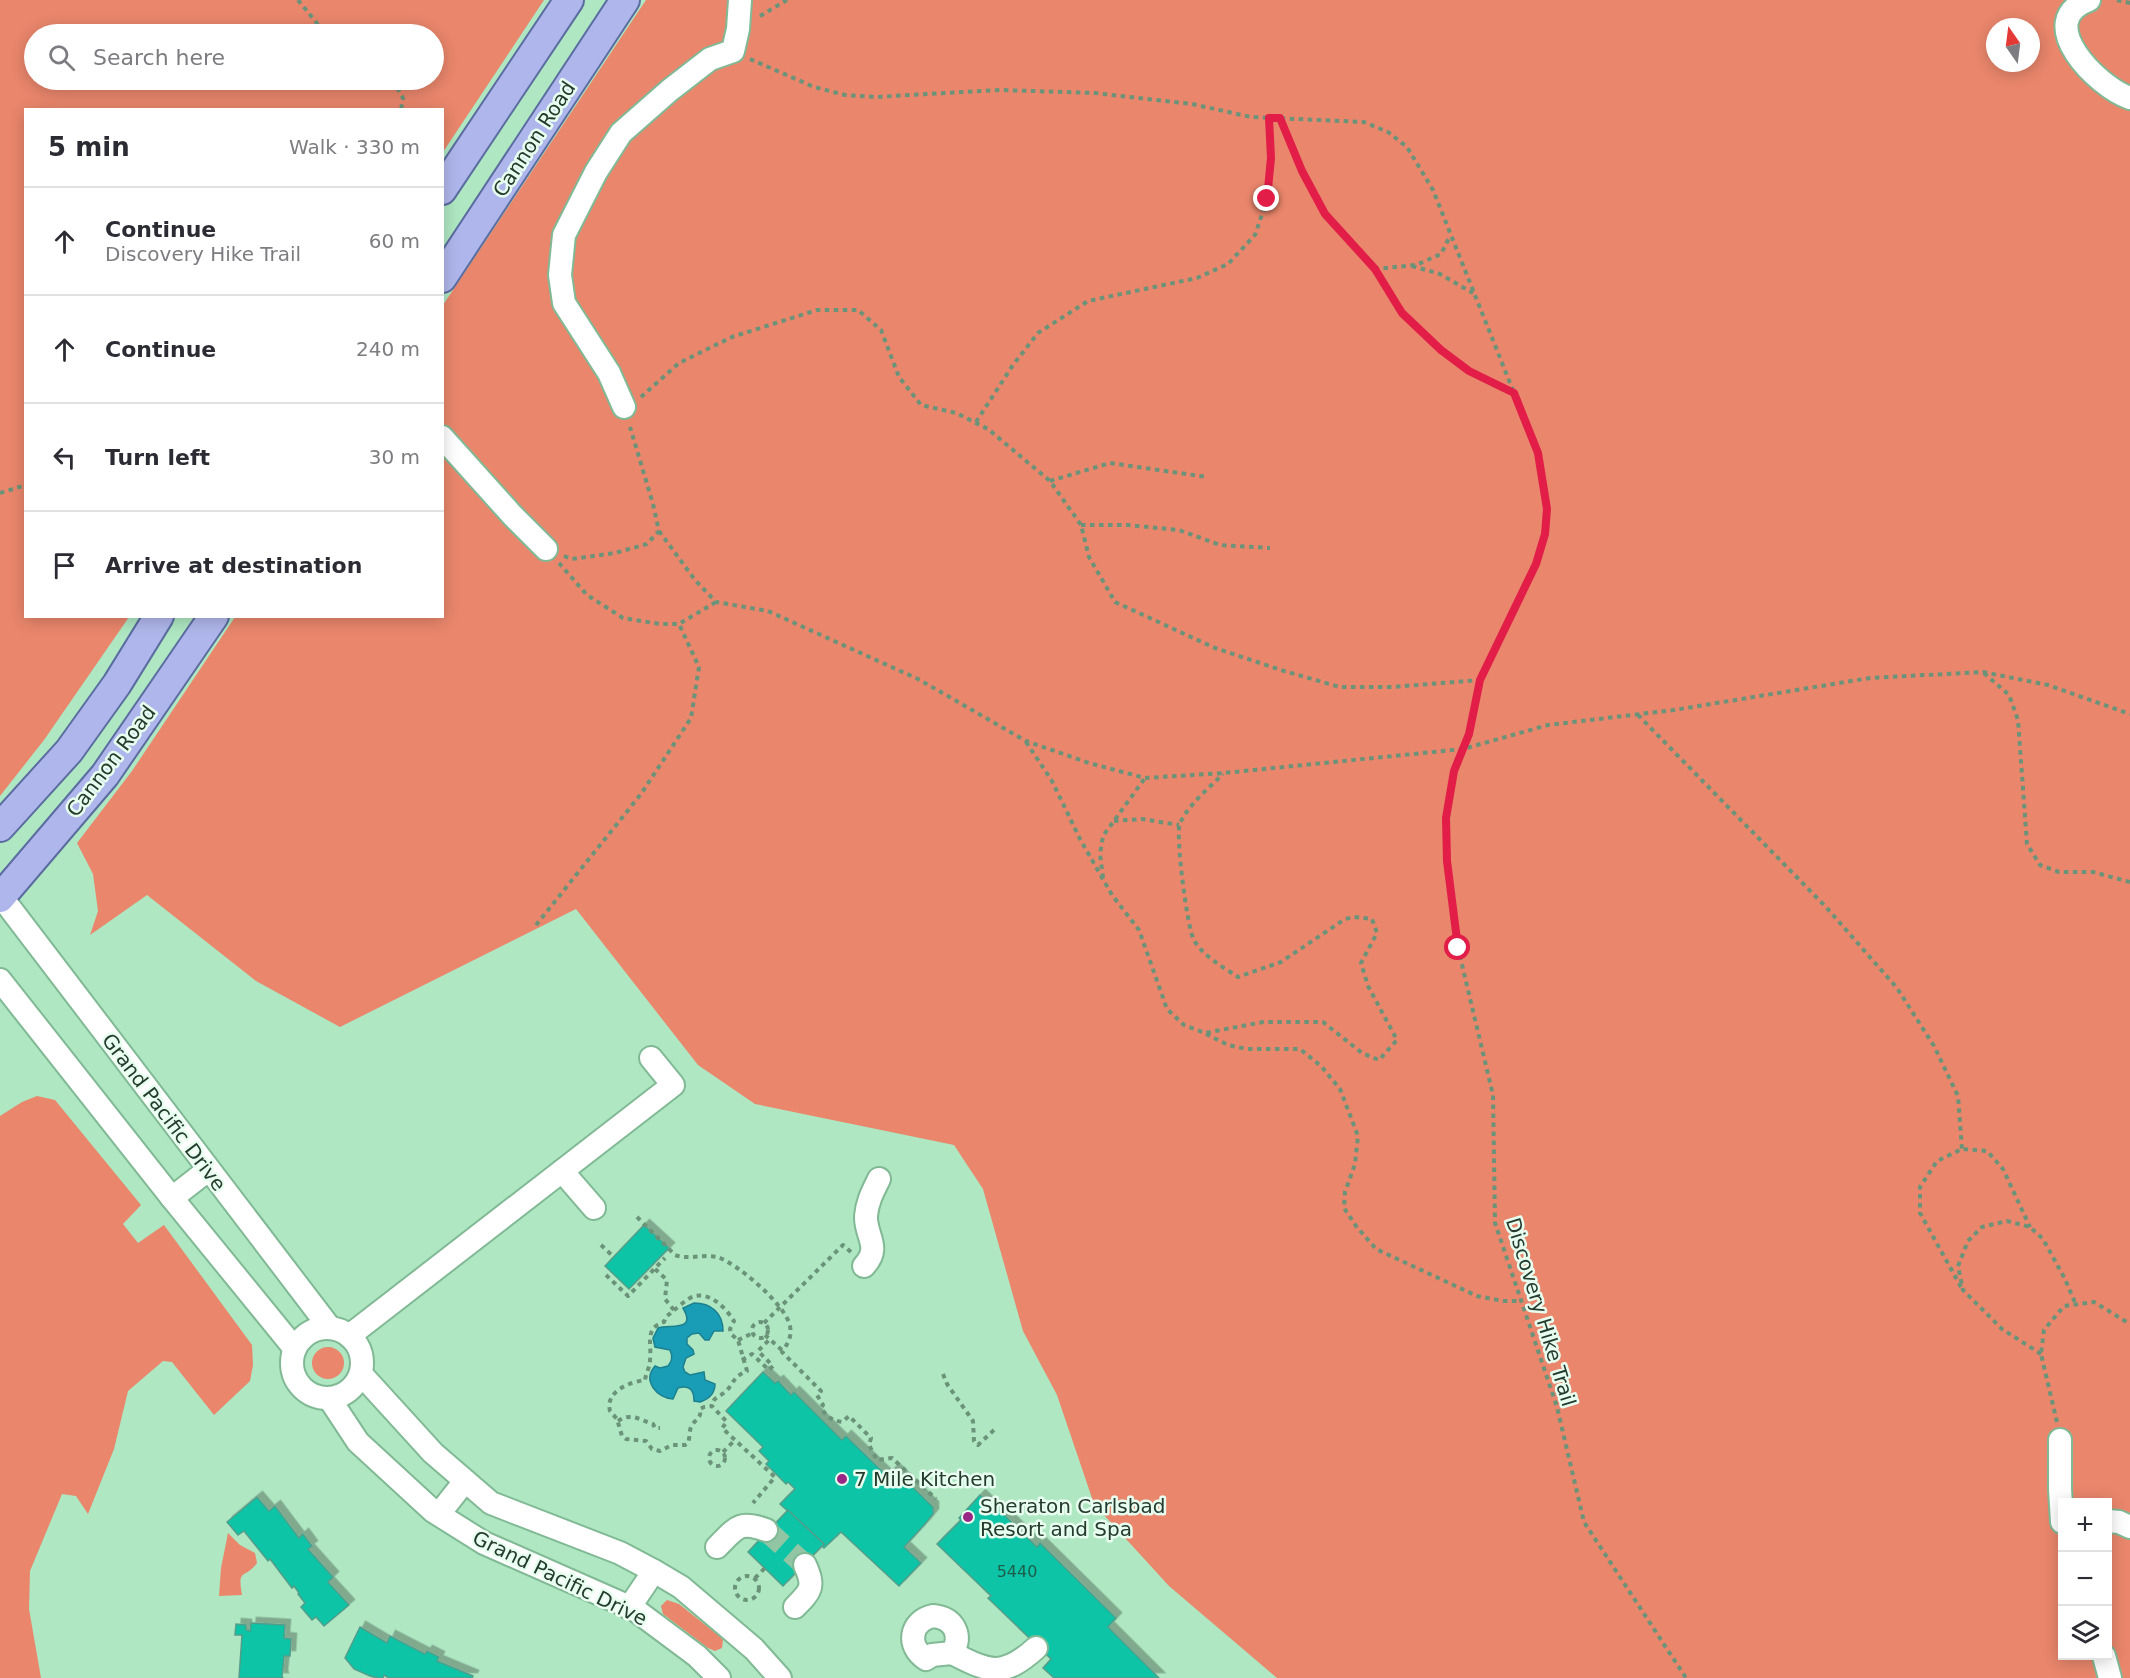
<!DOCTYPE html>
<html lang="en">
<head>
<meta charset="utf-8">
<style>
  body { margin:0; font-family:"DejaVu Sans",sans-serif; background:#f2f2f3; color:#2b2b33 }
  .controls { position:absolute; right:18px; bottom:18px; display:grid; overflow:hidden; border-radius:0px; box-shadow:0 3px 15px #0003 }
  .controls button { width:54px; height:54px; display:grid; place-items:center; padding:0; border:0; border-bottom:2px solid #e1e1e2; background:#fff; color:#2b2b33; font:30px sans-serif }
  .compass { position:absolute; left:1986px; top:18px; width:54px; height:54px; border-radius:50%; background:#fff; box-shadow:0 3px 15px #0003; rotate:346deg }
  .stop { position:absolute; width:18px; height:18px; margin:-14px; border:4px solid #e11d48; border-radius:50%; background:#fff }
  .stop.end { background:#e11d48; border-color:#fff; box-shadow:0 2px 6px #0008 }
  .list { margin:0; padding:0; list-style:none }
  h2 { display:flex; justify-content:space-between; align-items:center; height:78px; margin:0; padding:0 24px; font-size:26px }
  h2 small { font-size:20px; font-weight:400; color:#7c7c81 }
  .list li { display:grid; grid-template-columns:39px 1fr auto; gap:18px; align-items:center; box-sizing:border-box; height:108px; padding:0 24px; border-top:2px solid #e1e1e2 }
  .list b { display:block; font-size:22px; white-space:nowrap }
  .list p { margin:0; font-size:20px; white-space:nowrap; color:#7c7c81 }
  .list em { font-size:20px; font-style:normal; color:#7c7c81 }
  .icon { flex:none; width:33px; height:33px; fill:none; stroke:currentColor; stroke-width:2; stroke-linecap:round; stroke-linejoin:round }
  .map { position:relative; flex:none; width:2130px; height:1678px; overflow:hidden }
  .search { position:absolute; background:#fff; box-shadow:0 3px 15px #0003; left:24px; top:24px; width:420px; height:66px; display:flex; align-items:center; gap:15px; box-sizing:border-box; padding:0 21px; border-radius:33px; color:#7c7c81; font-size:22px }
  .panel { position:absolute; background:#fff; box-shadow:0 3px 15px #0003; left:24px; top:108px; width:420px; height:510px; border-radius:0px }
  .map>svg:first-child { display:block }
  .green { fill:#e9866c; fill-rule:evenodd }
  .water { fill:#199db7; stroke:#1c808e; stroke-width:1.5 }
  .building { fill:#07c5a6; stroke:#559d8b; stroke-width:1.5; filter:url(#shadow) }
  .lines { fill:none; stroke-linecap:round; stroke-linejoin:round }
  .minor-tunnel { stroke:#92c5a4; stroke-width:22; stroke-dasharray:22 11; stroke-linecap:butt }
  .minor-casing { stroke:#81b995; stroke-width:26 }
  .major-casing { stroke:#5b6ca0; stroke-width:32 }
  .path { stroke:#6b9379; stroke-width:4; stroke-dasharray:4.5 4.5; stroke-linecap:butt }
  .minor { stroke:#fff; stroke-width:22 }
  .major { stroke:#afb6eb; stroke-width:28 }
  .route { stroke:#e11d48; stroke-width:8 }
  .poi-dot { fill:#982785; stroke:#e8fff0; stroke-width:2 }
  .labels { text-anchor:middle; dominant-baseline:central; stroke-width:5; stroke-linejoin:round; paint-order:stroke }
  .number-label { font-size:16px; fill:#1d5e4b }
  .street-label { font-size:20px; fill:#243b2d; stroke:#e8fff0 }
  .poi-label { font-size:20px; fill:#243b2d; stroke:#e8fff0; text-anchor:start }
</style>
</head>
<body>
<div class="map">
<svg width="2130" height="1678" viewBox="0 0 2130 1678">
  <defs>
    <filter id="shadow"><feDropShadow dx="5.5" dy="-5.5" stdDeviation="0" flood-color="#0004"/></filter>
  </defs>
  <rect width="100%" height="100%" fill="#aee7c2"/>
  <!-- green -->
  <g class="green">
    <path d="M0 0H544L443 152 442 110H26V616L129 617 44 740 0 796ZM34 34H434V80H34Z"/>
    <path d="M646 0H2130V1678H1277L1169 1586 1094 1504 1057 1395 1023 1331 983 1189 954 1145 755 1104 698 1065 576 909 340 1027 256 981 147 895 90 935 98 911 93 874 77 843 132 771 235 617 442 616 443 305ZM1995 27H2031V63H1995ZM2062 1502H2108V1656H2062Z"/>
    <path d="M37 1096 55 1100 141 1205 123 1224 138 1243 164 1225 252 1345 253 1365 250 1381 214 1415 172 1362 163 1361 128 1391 114 1449 88 1514 76 1496 62 1494 30 1571 29 1609 41 1678H0V1116L22 1102Z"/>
    <circle cx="328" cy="1363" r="16"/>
    <path d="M228 1533 240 1545 255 1553 257 1563C245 1580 237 1567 242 1595L219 1596 221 1568Z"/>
    <path d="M667 1600 679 1604 718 1635 723 1640 722 1648 715 1651 708 1648 663 1614 661 1606Z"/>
  </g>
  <!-- water -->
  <path class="water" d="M694 1303C711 1303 723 1313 723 1331H714L709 1340H705L699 1333 692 1334 687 1338V1344L693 1350 694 1354 686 1358 683 1367 685 1372 690 1375 704 1372 705 1380 715 1384C715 1394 709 1399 700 1402L694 1401C694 1389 689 1385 678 1388L673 1399C657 1398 642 1381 655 1366L660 1368 668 1366C672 1361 673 1357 670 1350L655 1347 653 1338 658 1328C670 1324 697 1332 683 1308Z"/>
  <!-- building -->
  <g class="building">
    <path d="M644 1225 669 1248 629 1289 605 1266Z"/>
    <path d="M763 1372 775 1383 778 1381 791 1395 794 1392 842 1440 846 1436 887 1476 894 1469 933 1507V1514L925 1524 904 1547 921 1563 899 1586 841 1532 824 1548 822 1546 824 1544 780 1504 795 1489 788 1482 786 1484 766 1464 769 1461 759 1451 763 1447 726 1411Z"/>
    <path d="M980 1495 993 1508 995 1506 1037 1547 1040 1543 1116 1618 1108 1627 1159 1678H1054L1043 1668 1051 1659 988 1598 991 1596 937 1544 961 1520 959 1518Z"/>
    <path d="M257 1497 269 1511 275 1506 299 1538 303 1534 312 1546 308 1549 333 1577 328 1582 349 1605 324 1626 316 1617 312 1620 301 1607 305 1603 298 1594 299 1593 294 1586 292 1588 270 1559 268 1561 244 1531 238 1535 227 1522Z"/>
    <path d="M788 1510 824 1544 783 1586 748 1552Z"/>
    <path d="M251 1623 285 1625 284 1638 291 1639 290 1656H284L282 1676 283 1678H239L242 1635H235L236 1624 246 1625V1630L250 1631Z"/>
    <path d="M360 1627 387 1643 390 1636 425 1654 427 1651 439 1657 437 1661 473 1676 472 1678H389L384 1675 383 1678H378L370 1676 354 1669 345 1658Z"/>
  </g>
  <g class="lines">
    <!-- minor-tunnel -->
    <path class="minor-tunnel" d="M766 1530 805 1565"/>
    <defs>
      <g id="minor">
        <path d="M2089 0C2032 21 2097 87 2130 98"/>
        <path d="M624 407 609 373 564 303 560 275 564 235 596 172 621 133 670 90 710 59 733 51 738 29 740 0"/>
        <path d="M442 437 513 516 546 549"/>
        <path d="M0 895 330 1328"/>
        <path d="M0 980 172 1198 295 1349"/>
        <path d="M562 1171 594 1208"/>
        <path d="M172 1198 208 1170"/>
        <path d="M864 1266C882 1247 865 1236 866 1216 867 1202 873 1191 879 1179"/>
        <circle cx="327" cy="1363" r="35"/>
        <path d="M349 1336 673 1085 651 1058"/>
        <path d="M361 1374 433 1453 491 1503 620 1553 654 1571 681 1587 754 1649 780 1678"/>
        <path d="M329 1398 358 1442 433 1511 484 1543 634 1609 697 1656 719 1678"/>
        <path d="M2060 1440V1489L2062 1522"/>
        <path d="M439 1514 465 1481"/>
        <path d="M2108 1521 2119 1522 2130 1527"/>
        <path d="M717 1547C736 1528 739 1520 766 1530"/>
        <path d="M795 1607C811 1591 815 1587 805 1565"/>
        <path d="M629 1608 654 1571"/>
        <path d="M933 1616C954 1618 963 1635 952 1653L932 1655 926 1659C906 1646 910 1621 933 1616Z"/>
        <path d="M952 1653C989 1672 1003 1678 1036 1648"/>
        <path d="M2104 1656 2110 1678"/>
      </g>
      <g id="major">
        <path d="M442 190 569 0"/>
        <path d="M442 278 625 0"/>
        <path d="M0 827 69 751 117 684 159 616"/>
        <path d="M0 898 105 775 214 616"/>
      </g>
    </defs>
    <!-- minor casing -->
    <use href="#minor" class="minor-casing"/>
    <!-- major casing -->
    <use href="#major" class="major-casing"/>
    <!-- path -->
    <g class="path">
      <path d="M298 0 320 27 330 34"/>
      <path d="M2117 0 2130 3"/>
      <path d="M760 16 787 0"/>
      <path d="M750 59 814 87 845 95 876 97 1000 90 1095 93 1192 104 1251 117 1364 122 1388 132 1407 147 1433 190 1538 453 1547 509 1545 534 1536 564 1480 680 1469 734 1454 771 1446 817 1447 861 1458 948 1493 1095 1495 1223 1557 1407 1584 1522 1686 1678"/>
      <path d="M393 80 403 98 401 110"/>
      <path d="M1280 118 1302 171 1325 214 1375 269 1416 265 1441 254 1450 236"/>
      <path d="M1412 266 1440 274 1473 293"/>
      <path d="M1375 269 1402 313 1441 350 1469 371 1514 393"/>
      <path d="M641 397 679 363 732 337 817 310H858L881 330 899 377 921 405 956 413 988 429 1050 481 1081 525 1089 557 1115 602 1215 648 1284 671 1340 687H1392L1480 680"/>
      <path d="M976 422 1013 365 1038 333 1088 301 1197 278 1228 264 1255 235 1267 199 1271 158 1269 118"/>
      <path d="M1050 481 1110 463 1207 477"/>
      <path d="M0 493 26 485"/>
      <path d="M1081 525H1127L1179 530 1220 545 1270 548"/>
      <path d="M659 531 695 580 716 602 768 611 918 679 1026 741 1089 763 1145 778 1224 773 1463 749 1548 725 1674 710 1870 678 1983 672 2048 685 2130 714"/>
      <path d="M564 556 572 559 615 553 647 544 659 531 653 504 630 427"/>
      <path d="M559 563 587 595 623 618 660 624H679L716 602"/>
      <path d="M1984 673 2009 695 2018 720 2027 844 2040 865 2059 872H2093L2130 882"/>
      <path d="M1638 715 1826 907 1897 988 1934 1046 1958 1096 1962 1149"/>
      <path d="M1026 742 1052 781 1080 839 1112 895 1139 930 1167 1009 1184 1025 1205 1033 1263 1022H1323L1362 1053 1379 1060 1397 1040 1368 986 1361 963 1377 933 1372 919 1354 917 1345 919 1281 962 1238 977C1223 967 1201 955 1193 938 1187 924 1175 834 1180 823 1190 803 1208 789 1223 774"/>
      <path d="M1114 821 1142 819 1179 825"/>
      <path d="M1103 878 1100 854 1103 836 1145 778"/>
      <path d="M536 925 641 794 691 718 699 667 679 624"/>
      <path d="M1206 1034 1228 1045 1247 1049H1300L1321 1066 1340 1089 1358 1136 1355 1164 1345 1192 1344 1208 1356 1226 1376 1249 1477 1296 1503 1301H1521"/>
      <path d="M637 1217 675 1255C688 1260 703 1254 717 1257 737 1263 786 1305 790 1326 792 1337 788 1343 782 1352L821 1391 817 1395 823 1405 821 1408C827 1417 831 1420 842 1422L849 1416 871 1438 869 1445 877 1460 892 1458 936 1499"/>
      <path d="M601 1245 614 1257"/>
      <path d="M655 1269 667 1280 665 1299 674 1310 666 1317 664 1322C644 1328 652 1344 650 1360 650 1367 646 1373 645 1380 630 1382 605 1391 610 1411L617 1419 622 1436 626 1439 646 1441 652 1449 660 1451 672 1445H685L688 1443C690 1438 689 1432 691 1427 694 1419 702 1420 700 1409L704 1407 712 1406 727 1422 722 1428 775 1477 753 1503"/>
      <path d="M606 1275 628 1296 665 1258"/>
      <path d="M1961 1287 1920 1213V1187L1937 1161 1962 1149 1987 1151 2003 1169 2030 1227"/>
      <path d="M674 1310C679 1307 684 1301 690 1298 708 1289 725 1307 734 1321L730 1329 731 1334 738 1340 747 1371C731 1378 735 1383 725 1392 719 1397 713 1397 712 1406"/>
      <circle cx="760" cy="1330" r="8"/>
      <path d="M764 1323 843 1245 851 1252"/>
      <path d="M765 1335 783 1351"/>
      <path d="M738 1340 753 1333"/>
      <path d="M2041 1354 2002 1329 1963 1290 1958 1266 1968 1241 1982 1227 2007 1221 2030 1227 2043 1239 2065 1279 2076 1305"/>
      <path d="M742 1360 752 1354 769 1370 773 1366 758 1351 770 1339"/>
      <path d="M943 1374 947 1384 973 1421 974 1441 978 1445 994 1430"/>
      <path d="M618 1421C631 1412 640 1420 653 1424L655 1428H660"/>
      <path d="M2057 1422 2041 1354 2044 1330 2064 1306 2094 1302 2130 1324"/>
      <circle cx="717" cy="1458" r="8"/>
      <path d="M723 1452 735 1440"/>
      <circle cx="747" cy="1588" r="12"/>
      <path d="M755 1578 765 1568"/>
    </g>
    <!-- minor -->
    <use href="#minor" class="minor"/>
    <!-- major -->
    <use href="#major" class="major"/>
  </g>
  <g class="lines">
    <!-- route -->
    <path class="route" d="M1267 199 1271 158 1269 118H1280L1302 171 1325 214 1375 269 1402 313 1441 350 1469 371 1514 393 1538 453 1547 509 1545 534 1536 564 1480 680 1469 734 1454 771 1446 818 1447 861 1458 948"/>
  </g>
  <!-- markers -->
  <g class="poi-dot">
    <circle cx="842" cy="1479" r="6"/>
    <circle cx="968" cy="1517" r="6"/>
  </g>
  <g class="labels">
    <!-- number labels -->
    <g class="number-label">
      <text x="1017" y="1571">5440</text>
    </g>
    <!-- street labels -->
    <g class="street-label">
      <text transform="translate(534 139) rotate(-57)">Cannon Road</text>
      <text transform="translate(111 761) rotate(-53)">Cannon Road</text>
      <text transform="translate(164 1112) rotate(53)">Grand Pacific Drive</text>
      <text transform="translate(1541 1312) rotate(73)">Discovery Hike Trail</text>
      <text transform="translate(560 1578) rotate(26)">Grand Pacific Drive</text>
    </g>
    <!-- poi labels -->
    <g class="poi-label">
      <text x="854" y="1479">7 Mile Kitchen</text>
      <text x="980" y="1506">Sheraton Carlsbad<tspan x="980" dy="23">Resort and Spa</tspan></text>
    </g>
  </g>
</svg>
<div class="controls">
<button>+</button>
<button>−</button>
<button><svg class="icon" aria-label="layers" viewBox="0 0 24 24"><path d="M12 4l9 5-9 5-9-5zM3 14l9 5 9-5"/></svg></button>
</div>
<svg class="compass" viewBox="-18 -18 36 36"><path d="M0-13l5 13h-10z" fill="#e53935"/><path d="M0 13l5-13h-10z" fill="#7c7c81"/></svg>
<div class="stop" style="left:1458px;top:948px"></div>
<div class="stop end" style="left:1267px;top:199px"></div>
<div class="search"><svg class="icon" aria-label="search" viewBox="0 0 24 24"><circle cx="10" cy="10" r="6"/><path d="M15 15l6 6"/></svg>Search here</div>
<section class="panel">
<h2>5 min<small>Walk · 330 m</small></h2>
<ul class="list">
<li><svg class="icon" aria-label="ahead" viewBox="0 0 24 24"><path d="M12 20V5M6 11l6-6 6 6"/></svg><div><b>Continue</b><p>Discovery Hike Trail</p></div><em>60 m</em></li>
<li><svg class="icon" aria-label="ahead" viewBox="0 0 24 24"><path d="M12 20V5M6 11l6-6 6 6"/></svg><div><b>Continue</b></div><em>240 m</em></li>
<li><svg class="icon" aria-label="left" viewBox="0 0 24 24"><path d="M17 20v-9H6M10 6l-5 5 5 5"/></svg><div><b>Turn left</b></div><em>30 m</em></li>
<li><svg class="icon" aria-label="arrive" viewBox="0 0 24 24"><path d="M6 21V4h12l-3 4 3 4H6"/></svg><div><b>Arrive at destination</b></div></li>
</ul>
</section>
</div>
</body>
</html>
